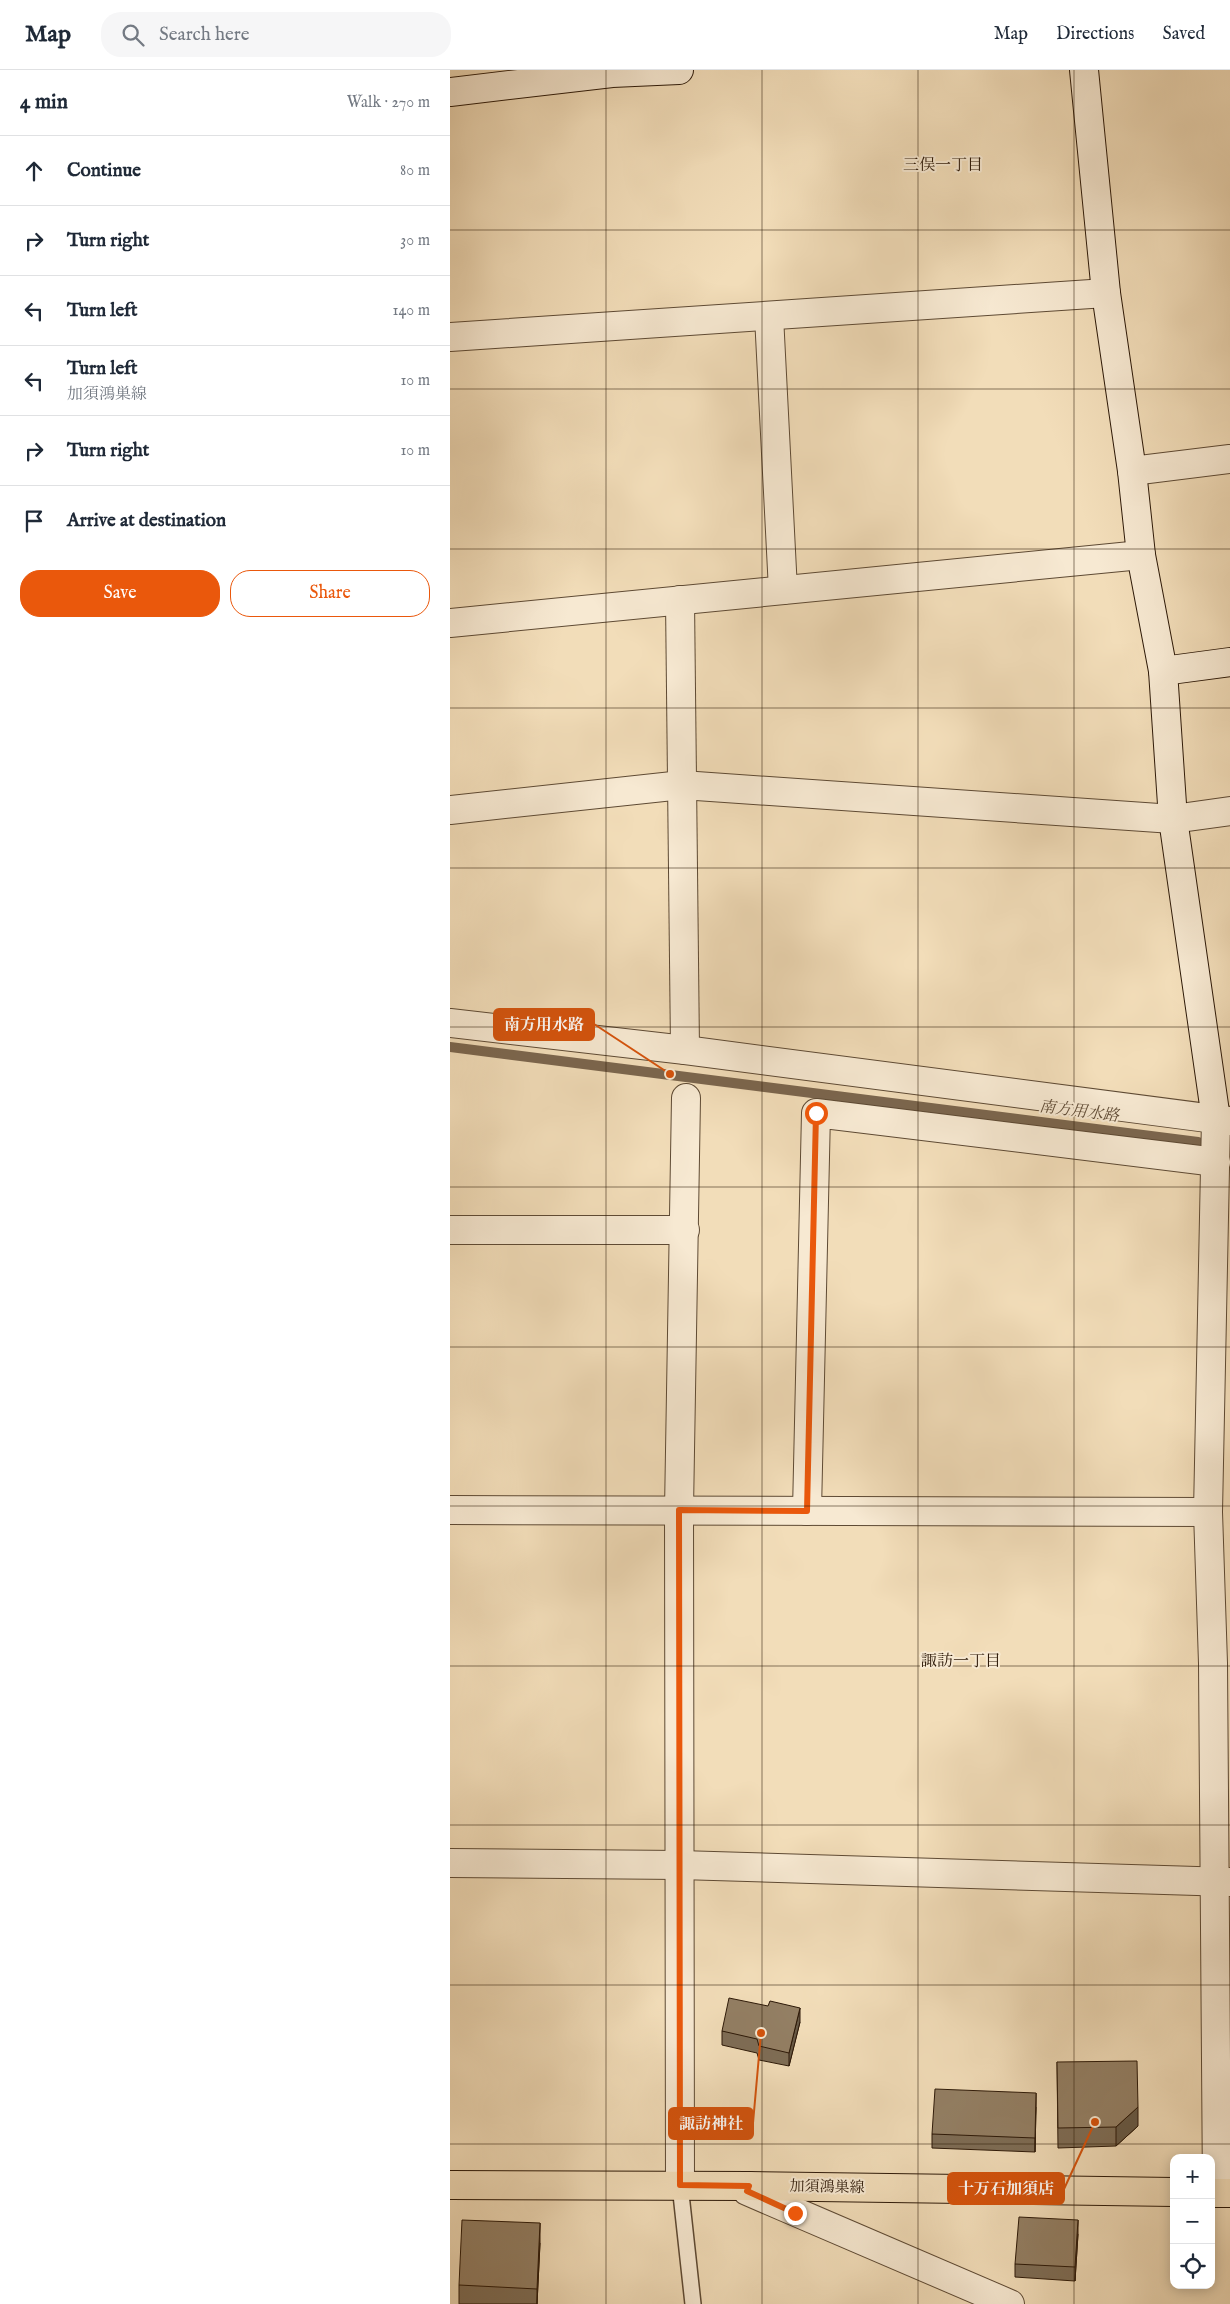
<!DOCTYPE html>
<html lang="en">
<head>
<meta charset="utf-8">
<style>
  body { margin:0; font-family:"IM FELL English","Noto Serif JP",serif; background:#f6f6f7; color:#1f2937 }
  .controls { position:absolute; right:15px; bottom:15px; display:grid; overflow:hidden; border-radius:10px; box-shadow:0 2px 12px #0003 }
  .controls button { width:45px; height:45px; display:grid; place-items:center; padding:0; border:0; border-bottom:1px solid #e0e1e3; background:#fff; color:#1f2937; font:25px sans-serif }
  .stop { position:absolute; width:15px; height:15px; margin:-11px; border:4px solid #ea580c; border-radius:50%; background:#fff }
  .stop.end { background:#ea580c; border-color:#fff; box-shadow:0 1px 5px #0008 }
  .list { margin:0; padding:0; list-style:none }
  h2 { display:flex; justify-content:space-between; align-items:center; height:65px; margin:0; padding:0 20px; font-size:21px }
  h2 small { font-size:16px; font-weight:400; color:#747a83 }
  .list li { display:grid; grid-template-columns:32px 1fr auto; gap:15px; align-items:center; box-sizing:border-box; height:70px; padding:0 20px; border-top:1px solid #e0e1e3 }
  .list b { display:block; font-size:19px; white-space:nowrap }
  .list p { margin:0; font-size:16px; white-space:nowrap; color:#747a83 }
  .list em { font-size:16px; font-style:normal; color:#747a83 }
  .actions { display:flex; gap:10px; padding:15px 20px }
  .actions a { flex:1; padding:11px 0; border:1px solid #ea580c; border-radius:20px; text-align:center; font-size:18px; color:#ea580c }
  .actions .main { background:#ea580c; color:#fff }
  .icon { flex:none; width:28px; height:28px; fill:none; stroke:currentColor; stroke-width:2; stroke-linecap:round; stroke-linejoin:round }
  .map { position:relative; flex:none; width:780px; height:2234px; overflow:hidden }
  header { display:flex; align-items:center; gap:30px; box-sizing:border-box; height:70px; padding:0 25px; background:#fff; border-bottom:1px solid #e0e1e3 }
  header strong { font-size:24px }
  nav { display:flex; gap:28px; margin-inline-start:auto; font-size:18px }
  .search { width:350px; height:45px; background:#f6f6f7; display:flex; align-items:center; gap:12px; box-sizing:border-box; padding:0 18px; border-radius:20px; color:#747a83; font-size:19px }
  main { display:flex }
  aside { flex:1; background:#fff }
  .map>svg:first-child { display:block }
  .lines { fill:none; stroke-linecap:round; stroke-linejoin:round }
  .stream { stroke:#7b664e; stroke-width:10 }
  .lane-casing { stroke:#5e4a34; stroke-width:18 }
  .street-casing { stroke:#5e4a34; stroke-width:30 }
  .secondary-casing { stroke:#2d1908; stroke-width:30 }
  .primary-casing { stroke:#2d1908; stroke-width:30 }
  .lane { stroke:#f7e9d2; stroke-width:15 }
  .street { stroke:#f7e9d2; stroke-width:28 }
  .secondary { stroke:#f7e9d2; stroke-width:28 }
  .primary { stroke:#f2ddb9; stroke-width:28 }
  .wall { fill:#7e6d56; stroke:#2d1908 }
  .shaded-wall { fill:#675946; stroke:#2d1908 }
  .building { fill:#937f64; stroke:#2d1908 }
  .route { stroke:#ea580c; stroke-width:6 }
  .grid { fill:none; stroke:#2d1908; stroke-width:1; stroke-opacity:0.55 }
  .labels { text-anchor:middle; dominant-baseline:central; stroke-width:4; stroke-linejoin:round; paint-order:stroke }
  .street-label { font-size:15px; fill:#2d1908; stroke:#f7e9d2 }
  .neighbourhood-label { font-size:16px; fill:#2d1908; stroke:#f7e9d2 }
  .water-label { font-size:16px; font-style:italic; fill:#614d37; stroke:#f7e9d2 }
  .leader { fill:none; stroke:#d5530c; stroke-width:2 }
  .callout-dot { fill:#d5530c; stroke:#f7e9d2; stroke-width:2 }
  .callout { fill:#d5530c; stroke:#d5530c; stroke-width:2 }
  .callout-label { font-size:16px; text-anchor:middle; font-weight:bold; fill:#fff }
</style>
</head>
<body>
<header>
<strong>Map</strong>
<div class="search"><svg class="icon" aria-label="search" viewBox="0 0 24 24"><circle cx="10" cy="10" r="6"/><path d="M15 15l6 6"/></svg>Search here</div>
<nav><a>Map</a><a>Directions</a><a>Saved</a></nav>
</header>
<main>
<aside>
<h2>4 min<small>Walk · 270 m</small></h2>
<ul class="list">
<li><svg class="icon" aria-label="ahead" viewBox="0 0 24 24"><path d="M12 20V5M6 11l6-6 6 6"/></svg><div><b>Continue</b></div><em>80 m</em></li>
<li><svg class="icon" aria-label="right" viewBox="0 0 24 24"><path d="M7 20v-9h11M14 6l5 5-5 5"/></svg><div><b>Turn right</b></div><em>30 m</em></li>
<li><svg class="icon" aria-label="left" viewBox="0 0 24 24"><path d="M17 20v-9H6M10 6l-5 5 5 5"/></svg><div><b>Turn left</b></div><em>140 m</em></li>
<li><svg class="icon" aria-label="left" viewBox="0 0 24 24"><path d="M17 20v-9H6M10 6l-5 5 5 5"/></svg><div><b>Turn left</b><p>加須鴻巣線</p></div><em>10 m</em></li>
<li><svg class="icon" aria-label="right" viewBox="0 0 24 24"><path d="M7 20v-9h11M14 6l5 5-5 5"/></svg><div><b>Turn right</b></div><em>10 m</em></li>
<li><svg class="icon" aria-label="arrive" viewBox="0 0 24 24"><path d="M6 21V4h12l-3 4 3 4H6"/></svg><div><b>Arrive at destination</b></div></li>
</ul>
<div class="actions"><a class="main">Save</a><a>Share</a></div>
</aside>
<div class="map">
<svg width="780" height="2234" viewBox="0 0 780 2234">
  <rect width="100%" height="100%" fill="#f2ddb9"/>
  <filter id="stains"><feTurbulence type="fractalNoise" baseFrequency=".004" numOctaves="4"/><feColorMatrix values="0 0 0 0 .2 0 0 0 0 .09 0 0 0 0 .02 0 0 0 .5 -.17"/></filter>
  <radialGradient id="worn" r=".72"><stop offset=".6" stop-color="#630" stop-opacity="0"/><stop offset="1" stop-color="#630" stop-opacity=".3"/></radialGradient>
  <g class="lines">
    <!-- stream -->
    <path class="stream" d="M0 977 748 1072"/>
    <defs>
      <path id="lane" d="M230 2115 243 2234"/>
      <g id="street">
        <path d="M319 246 333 520"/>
        <path d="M0 267 656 223"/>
        <path d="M682 401 780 389"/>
        <path d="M230 530 235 980"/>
        <path d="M0 553 691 485"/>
        <path d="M0 740 232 715 723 749 780 741"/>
        <path d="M0 953 235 980 780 1051"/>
        <path d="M766 1049 758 1442 763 1593 767 2123"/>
        <path d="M0 1160H235"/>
        <path d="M0 1440 758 1442"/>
        <path d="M357 1441 366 1043 766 1092"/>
        <path d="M0 1793 230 1795 780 1812"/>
        <path d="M230 2115 229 1440 236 1028"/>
        <path d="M299 2116 297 2121 560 2234"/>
      </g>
      <g id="secondary">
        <path d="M634 0 656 223 682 401 691 485 713 601 723 749 766 1049"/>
        <path d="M0 22 162 3 229 0"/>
        <path d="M713 601 780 592"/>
      </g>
      <g id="primary">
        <path d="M0 2115 299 2116 724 2122"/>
        <path d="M761 2123H780"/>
      </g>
    </defs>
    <!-- lane casing -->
    <use href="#lane" class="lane-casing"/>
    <!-- street casing -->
    <use href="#street" class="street-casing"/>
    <!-- secondary casing -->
    <use href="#secondary" class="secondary-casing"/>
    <!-- primary casing -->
    <use href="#primary" class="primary-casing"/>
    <!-- lane -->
    <use href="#lane" class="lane"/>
    <!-- street -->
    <use href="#street" class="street"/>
    <!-- secondary -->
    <use href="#secondary" class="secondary"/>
    <!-- primary -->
    <use href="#primary" class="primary"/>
  </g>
  <!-- wall -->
  <g class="wall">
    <path d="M350 1952 339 1996 309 1990 307 1983 272 1975V1961Z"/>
    <path d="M607 1992 688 2056 666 2076 608 2078Z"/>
    <path d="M586 2037 585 2082 482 2078V2064Z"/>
    <path d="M628 2164 625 2211 565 2207V2194Z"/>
    <path d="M90 2173 87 2234H9V2215Z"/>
  </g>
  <!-- shaded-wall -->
  <g class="shaded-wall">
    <path d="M350 1938V1952L339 1996V1983Z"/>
    <path d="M586 2023V2037L585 2082V2068Z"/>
    <path d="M688 2037V2056L666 2076V2057Z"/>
    <path d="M628 2150V2164L625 2211V2197Z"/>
    <path d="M90 2153V2173L87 2234V2219Z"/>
  </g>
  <!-- building -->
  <g class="building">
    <path d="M279 1928 318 1936 320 1931 350 1938 339 1983 309 1976 307 1969 272 1961Z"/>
    <path d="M687 1991 688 2037 666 2057 608 2058 607 1992Z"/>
    <path d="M485 2019 586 2023 585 2068 482 2064Z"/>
    <path d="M569 2147 628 2150 625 2197 565 2194Z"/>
    <path d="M12 2150 90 2153 87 2219 9 2215Z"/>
  </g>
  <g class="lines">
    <!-- route -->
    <path class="route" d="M345 2143 297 2121 299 2116 230 2115 229 1440 357 1441 366 1043"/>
  </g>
  <!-- grid -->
  <path class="grid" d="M156 0V2234M312 0V2234M468 0V2234M624 0V2234M0 160H780M0 319H780M0 479H780M0 638H780M0 798H780M0 957H780M0 1117H780M0 1277H780M0 1436H780M0 1596H780M0 1755H780M0 1915H780M0 2074H780"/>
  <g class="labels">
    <!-- street labels -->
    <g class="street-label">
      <text transform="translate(377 2117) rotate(1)">加須鴻巣線</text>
    </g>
    <!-- neighbourhood labels -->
    <g class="neighbourhood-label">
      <text x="493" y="96">三俣一丁目</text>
      <text x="511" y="1592">諏訪一丁目</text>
    </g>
    <!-- water labels -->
    <g class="water-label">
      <text transform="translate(629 1042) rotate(7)">南方用水路</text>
    </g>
  </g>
  <!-- callouts -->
  <path class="leader" d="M220 1004L144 954M311 1963L303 2053M645 2052L614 2119"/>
  <g class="callout-dot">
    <circle cx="220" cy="1004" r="5"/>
    <circle cx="311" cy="1963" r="5"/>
    <circle cx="645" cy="2052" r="5"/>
  </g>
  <g class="callout">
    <rect x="44" y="939" width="100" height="31" rx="5"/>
    <rect x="219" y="2038" width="84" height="31" rx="5"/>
    <rect x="498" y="2103" width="116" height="31" rx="5"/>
  </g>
  <g class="callout-label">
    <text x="94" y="960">南方用水路</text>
    <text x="261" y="2059">諏訪神社</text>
    <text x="556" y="2124">十万石加須店</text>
  </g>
  <rect width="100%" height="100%" filter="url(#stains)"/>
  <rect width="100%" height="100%" fill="url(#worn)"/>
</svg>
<div class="controls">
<button>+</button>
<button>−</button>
<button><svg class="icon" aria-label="locate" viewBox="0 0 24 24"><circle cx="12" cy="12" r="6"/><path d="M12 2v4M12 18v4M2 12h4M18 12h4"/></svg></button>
</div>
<div class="stop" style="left:366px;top:1043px"></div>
<div class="stop end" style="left:345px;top:2143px"></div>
</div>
</main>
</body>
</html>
